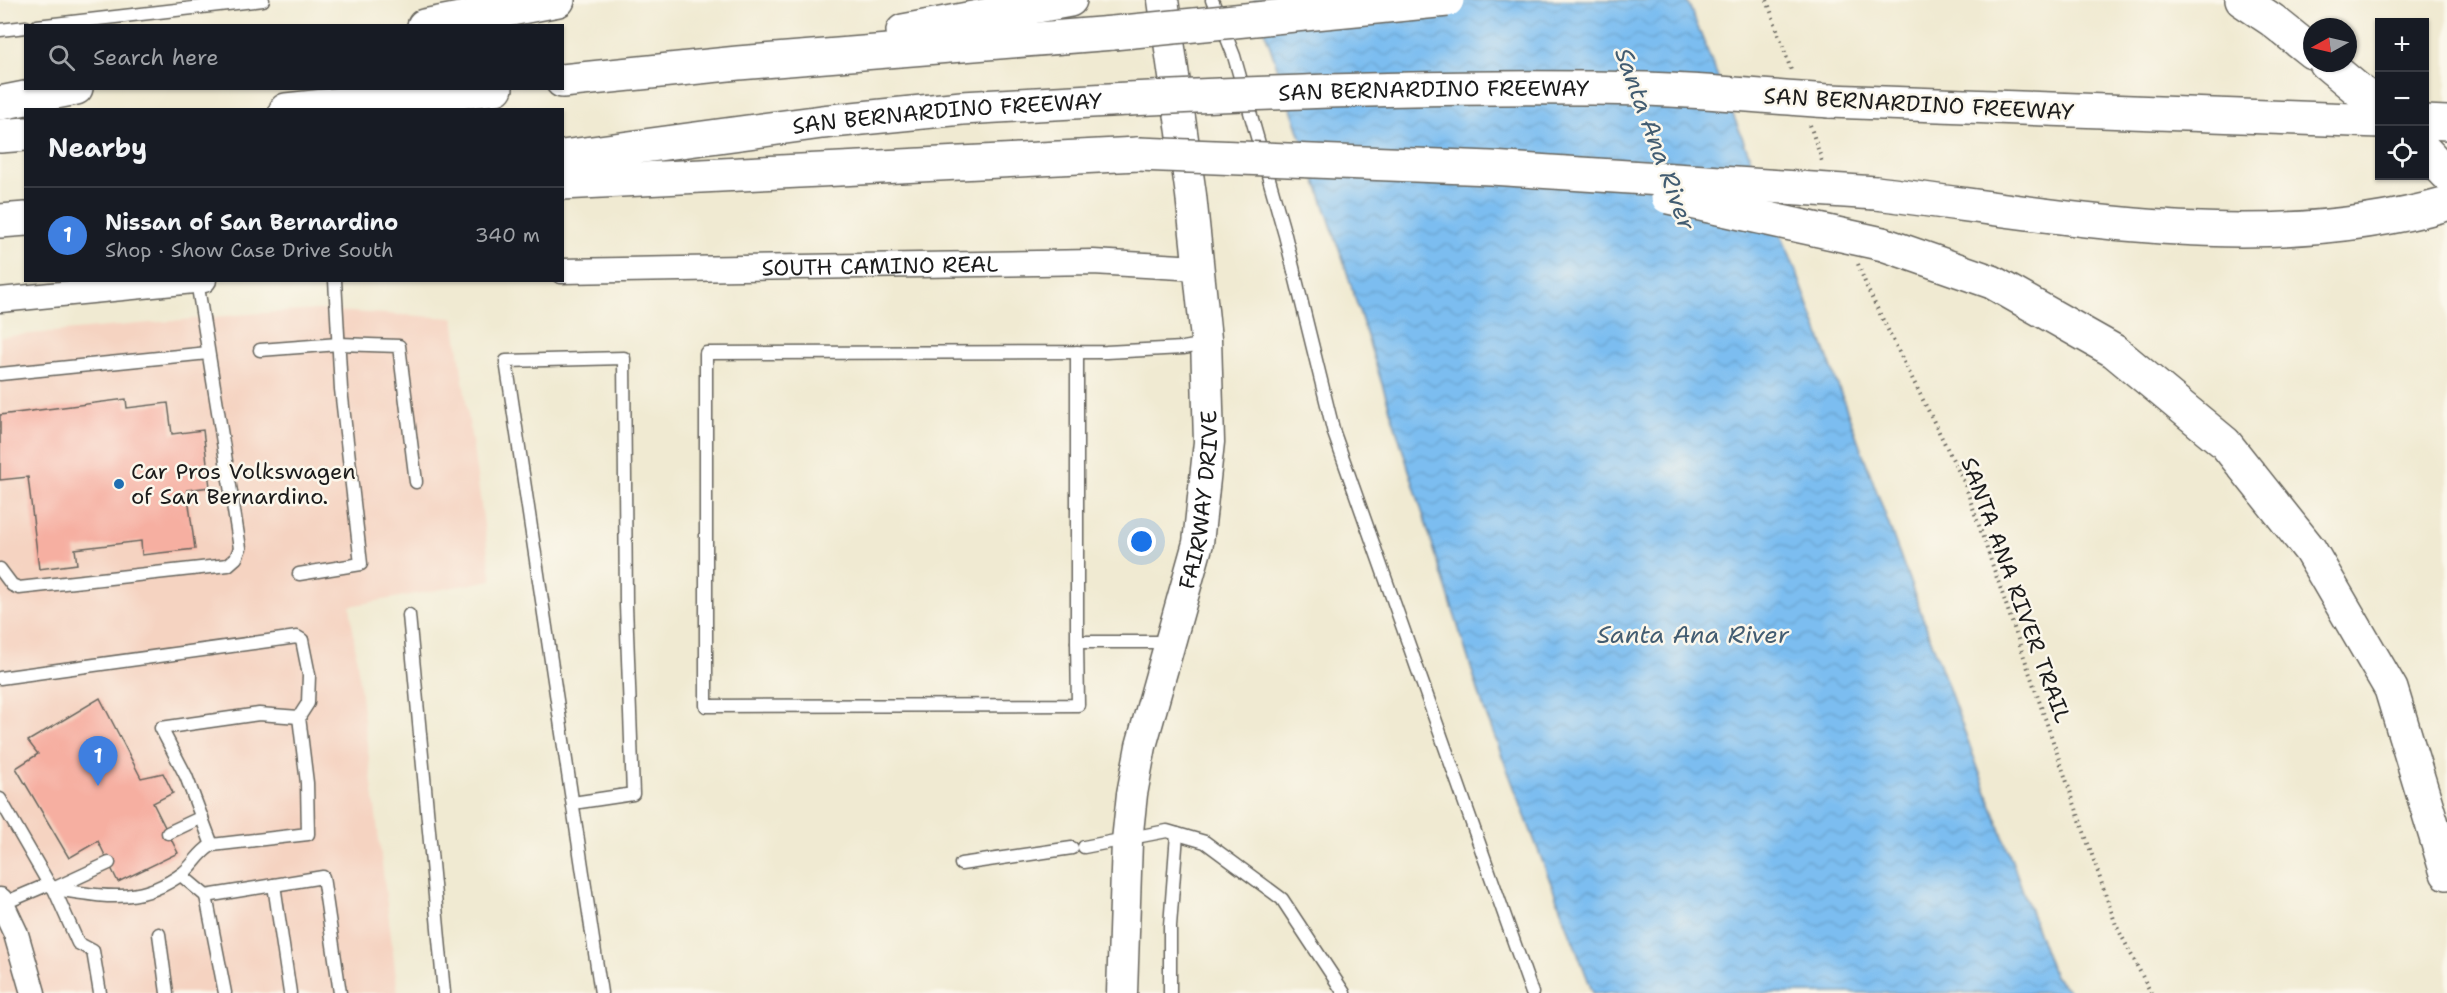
<!DOCTYPE html>
<html lang="en">
<head>
<meta charset="utf-8">
<style>
  body { margin:0; font-family:"Shantell Sans",sans-serif; background:#20242c; color:#f1f3f6 }
  .controls { position:absolute; right:18px; top:18px; display:grid; overflow:hidden; border-radius:0px; box-shadow:0 2px 4px #0004 }
  .controls button { width:54px; height:54px; display:grid; place-items:center; padding:0; border:0; border-bottom:2px solid #363941; background:#171b24; color:#f1f3f6; font:30px sans-serif }
  .compass { position:absolute; left:2303px; top:18px; width:54px; height:54px; border-radius:50%; background:#171b24; box-shadow:0 2px 4px #0004; rotate:262deg }
  .you { position:absolute; left:1142px; top:542px; width:21px; height:21px; margin:-15px; border:4px solid #fff; border-radius:50%; background:#1a73e8; box-shadow:0 0 0 9px #1a73e833 }
  .badge { display:grid; place-items:center; width:39px; height:39px; border-radius:50%; background:#1f6fb2; color:#fff; font-size:20px; font-weight:700 }
  .pin { position:absolute; translate:-50% -50px; filter:drop-shadow(0 2px 3px #0008) }
  .pin::after { content:''; position:absolute; top:32px; width:21px; height:18px; background:inherit; clip-path:polygon(0 0,100% 0,50% 100%) }
  .list { margin:0; padding:0; list-style:none }
  h2 { display:flex; justify-content:space-between; align-items:center; height:78px; margin:0; padding:0 24px; font-size:26px }
  h2 small { font-size:20px; font-weight:400; color:#9ea1a6 }
  .list li { display:grid; grid-template-columns:39px 1fr auto; gap:18px; align-items:center; box-sizing:border-box; height:96px; padding:0 24px; border-top:2px solid #363941 }
  .list b { display:block; font-size:22px; white-space:nowrap }
  .list p { margin:0; font-size:20px; white-space:nowrap; color:#9ea1a6 }
  .list em { font-size:20px; font-style:normal; color:#9ea1a6 }
  .icon { flex:none; width:33px; height:33px; fill:none; stroke:currentColor; stroke-width:2; stroke-linecap:round; stroke-linejoin:round }
  .map { position:relative; flex:none; width:2447px; height:993px; overflow:hidden }
  .search { position:absolute; background:#171b24; box-shadow:0 2px 4px #0004; left:24px; top:24px; width:540px; height:66px; display:flex; align-items:center; gap:15px; box-sizing:border-box; padding:0 21px; border-radius:0px; color:#9ea1a6; font-size:22px }
  .panel { position:absolute; background:#171b24; box-shadow:0 2px 4px #0004; left:24px; top:108px; width:540px; height:174px; border-radius:0px }
  .map>svg:first-child { display:block }
  .built { fill:#f5d3c1 }
  .water { fill:url(#water-waves); stroke:#4c6c86; stroke-width:1.5 }
  .building { fill:#f6afa1 }
  .lines { fill:none; stroke-linecap:round; stroke-linejoin:round }
  .service-casing { stroke:#66645c; stroke-width:15 }
  .minor-casing { stroke:#66645c; stroke-width:27 }
  .tertiary-casing { stroke:#66645c; stroke-width:33 }
  .motorway-casing { stroke:#66645c; stroke-width:36 }
  .path { stroke:#66645c; stroke-width:4; stroke-dasharray:1.5 4.5; stroke-linecap:butt }
  .service { stroke:#fff; stroke-width:12 }
  .minor { stroke:#fff; stroke-width:24 }
  .tertiary { stroke:#fff; stroke-width:30 }
  .motorway { stroke:#fff; stroke-width:33 }
  .motorway-bridge-casing { stroke:#66645c; stroke-width:36; stroke-linecap:butt }
  .motorway-bridge { stroke:#fff; stroke-width:33 }
  .poi-dot { fill:#1f6fb2; stroke:#fbf7ec; stroke-width:2 }
  .labels { text-anchor:middle; dominant-baseline:central; stroke-width:5; stroke-linejoin:round; paint-order:stroke }
  .street-label { font-size:22px; fill:#1c1c1c; stroke:#fbf7ec }
  .poi-label { font-size:22px; fill:#1c1c1c; stroke:#fbf7ec; text-anchor:start }
  .water-label { font-size:24px; font-style:italic; fill:#425c71; stroke:#fbf7ec }
</style>
</head>
<body>
<div class="map">
<svg width="2447" height="993" viewBox="0 0 2447 993">
  <defs>
    <pattern id="water-waves" width="16" height="10" patternUnits="userSpaceOnUse" patternTransform="scale(1.5)"><rect width="16" height="10" fill="#7bbdf0"/><path d="M0 5q4-4 8 0t8 0" fill="none" stroke="#6aa2cd"/></pattern>
  </defs>
  <rect width="100%" height="100%" fill="#fbf7ec"/>
  <filter id="ink" filterUnits="userSpaceOnUse"><feTurbulence type="fractalNoise" baseFrequency=".0167" numOctaves="2"/><feDisplacementMap in="SourceGraphic" scale="12" xChannelSelector="R" yChannelSelector="G"/><feConvolveMatrix kernelMatrix="1 2 1 2 8 2 1 2 1" color-interpolation-filters="sRGB"/></filter>
  <filter id="wash" filterUnits="userSpaceOnUse"><feTurbulence type="fractalNoise" baseFrequency=".008" numOctaves="4" result="noise"/><feDisplacementMap in="SourceGraphic" scale="24" xChannelSelector="R" yChannelSelector="G"/><feGaussianBlur stdDeviation="1.35" result="paint"/><feColorMatrix in="noise" values="0 0 0 0 0 0 0 0 0 0 0 0 0 0 0 0 0 1.4 0 .05"/><feComposite in="paint" operator="in"/></filter>
  <g filter="url(#wash)">
    <rect width="100%" height="100%" fill="#f0ead2"/>
    <!-- built -->
    <path class="built" d="M317 310 454 318 492 580 350 606 398 993H0V337L247 314Z"/>
    <!-- water -->
    <path class="water" d="M1254 0H1687L1799 279 2054 976 2071 993H1593L1484 709 1344 263Z"/>
    <g id="blocks">
      <!-- building -->
      <g class="building">
        <path d="M126 399 127 408 168 403 172 434 203 430 210 487 187 490 195 549 142 555 141 541 75 549 77 564 39 569 28 477 0 480V415Z"/>
        <path d="M100 698 141 778 163 773 173 793 153 803 178 853 118 882 98 841 69 858 16 768 38 754 28 741Z"/>
      </g>
    </g>
  </g>
  <g filter="url(#ink)">
    <use href="#blocks" fill-opacity="0" stroke="#66645c" stroke-width="1.5"/>
    <g class="lines">
      <defs>
        <g id="service">
          <path d="M1212 0 1234 56 1285 235 1334 433 1532 993"/>
          <path d="M37 26 263 0"/>
          <path d="M0 30 26 27"/>
          <path d="M260 350 339 344 399 346 416 482"/>
          <path d="M0 374 208 353"/>
          <path d="M0 569 12 585 19 588 228 565 236 558 240 548 197 281"/>
          <path d="M299 574 361 564 341 389 335 280"/>
          <path d="M409 615 444 993"/>
          <path d="M1077 642V352"/>
          <path d="M1169 642H1077L1078 705 706 706V353L1106 352 1183 348 1206 344"/>
          <path d="M0 678 297 637 302 640 309 675 308 703 299 717 307 783 308 834 212 845C198 853 194 865 183 873 139 906 103 896 54 889L49 884 2 904"/>
          <path d="M0 799 49 884"/>
          <path d="M573 803 633 794 626 605 624 358 506 361 601 993"/>
          <path d="M168 833 202 817"/>
          <path d="M212 845 186 776 161 728 259 714 299 717"/>
          <path d="M1084 847 1167 831 1205 842 1282 899 1344 993"/>
          <path d="M961 864 1072 848"/>
          <path d="M181 875 206 896 323 877 340 993"/>
          <path d="M274 885 290 993"/>
          <path d="M55 888 109 863"/>
          <path d="M54 889 78 943 93 951 100 993"/>
          <path d="M206 896 225 993"/>
          <path d="M159 934 167 993"/>
          <path d="M1170 993V926L1177 834"/>
        </g>
        <g id="minor">
          <path id="s1" d="M562 271 1093 262 1198 268"/>
          <path d="M0 300 204 280"/>
          <path d="M0 900 16 934 33 993"/>
        </g>
        <g id="tertiary">
          <path id="s2" d="M1122 993 1127 841 1132 794 1141 746 1198 543 1209 442 1206 339 1191 195 1163 0"/>
        </g>
        <g id="motorway">
          <path d="M2242 0 2272 20 2312 52"/>
          <path d="M424 26 558 0"/>
          <path d="M903 31 1070 0"/>
          <path d="M2326 63 2380 108"/>
          <path d="M562 81 738 63 1113 33"/>
          <path d="M1829 101 2380 121"/>
          <path d="M0 103 76 88"/>
          <path d="M286 110 496 88"/>
          <path d="M2424 122 2447 123"/>
          <path d="M0 136 26 134"/>
          <path d="M2424 150 2447 174"/>
          <path id="s3" d="M562 157 822 122 962 108 1128 99"/>
          <path d="M562 183 1138 154"/>
          <path d="M1876 193C2065 216 2260 257 2447 204"/>
          <path d="M0 221 26 219"/>
          <path d="M1883 244 1992 282 2114 351 2225 443 2310 550 2391 689 2447 873"/>
        </g>
      </defs>
      <!-- service casing -->
      <use href="#service" class="service-casing"/>
      <!-- minor casing -->
      <use href="#minor" class="minor-casing"/>
      <!-- tertiary casing -->
      <use href="#tertiary" class="tertiary-casing"/>
      <!-- motorway casing -->
      <use href="#motorway" class="motorway-casing"/>
      <!-- path -->
      <g class="path">
        <path d="M1767 0 1792 73"/>
        <path d="M1810 125 1823 164"/>
        <path d="M1858 264 1868 290 1964 482 2116 925 2151 993"/>
      </g>
      <!-- service -->
      <use href="#service" class="service"/>
      <!-- minor -->
      <use href="#minor" class="minor"/>
      <!-- tertiary -->
      <use href="#tertiary" class="tertiary"/>
      <!-- motorway -->
      <use href="#motorway" class="motorway"/>
      <defs>
        <g id="motorway-bridge">
          <path d="M1113 33 1447 0"/>
          <path id="s4" d="M1128 99C1301 91 1474 85 1647 89 1708 91 1768 97 1829 101"/>
          <path d="M1138 154 1491 168 1876 193"/>
          <path d="M1668 197 1883 244"/>
        </g>
      </defs>
      <!-- motorway-bridge casing -->
      <use href="#motorway-bridge" class="motorway-bridge-casing"/>
      <!-- motorway-bridge -->
      <use href="#motorway-bridge" class="motorway-bridge"/>
    </g>
  </g>
  <!-- markers -->
  <circle class="poi-dot" cx="119" cy="484" r="6"/>
  <g class="labels">
    <!-- street labels -->
    <g class="street-label">
      <text stroke="none"><textPath href="#s4" startOffset="306">SAN BERNARDINO FREEWAY</textPath></text>
      <text transform="translate(1919 104) rotate(3)">SAN BERNARDINO FREEWAY</text>
      <text stroke="none"><textPath href="#s3" startOffset="388">SAN BERNARDINO FREEWAY</textPath></text>
      <text stroke="none"><textPath href="#s1" startOffset="318">SOUTH CAMINO REAL</textPath></text>
      <text stroke="none"><textPath href="#s2" startOffset="502">FAIRWAY DRIVE</textPath></text>
      <text transform="translate(2016 590) rotate(70)">SANTA ANA RIVER TRAIL</text>
    </g>
    <!-- poi labels -->
    <g class="poi-label">
      <text x="131" y="471">Car Pros Volkswagen<tspan x="131" dy="25">of San Bernardino.</tspan></text>
    </g>
    <!-- water labels -->
    <g class="water-label">
      <text transform="translate(1655 139) rotate(70)">Santa Ana River</text>
      <text x="1693" y="635">Santa Ana River</text>
    </g>
  </g>
</svg>
<div class="controls">
<button>+</button>
<button>−</button>
<button><svg class="icon" aria-label="locate" viewBox="0 0 24 24"><circle cx="12" cy="12" r="6"/><path d="M12 2v4M12 18v4M2 12h4M18 12h4"/></svg></button>
</div>
<svg class="compass" viewBox="-18 -18 36 36"><path d="M0-13l5 13h-10z" fill="#e53935"/><path d="M0 13l5-13h-10z" fill="#9ea1a6"/></svg>
<div class="you"></div>
<div class="pin badge" style="left:98px;top:786px;background:#3f7fe0">1</div>
<div class="search"><svg class="icon" aria-label="search" viewBox="0 0 24 24"><circle cx="10" cy="10" r="6"/><path d="M15 15l6 6"/></svg>Search here</div>
<section class="panel">
<h2>Nearby<small></small></h2>
<ul class="list">
<li><span class="badge" style="background:#3f7fe0">1</span><div><b>Nissan of San Bernardino</b><p>Shop · Show Case Drive South</p></div><em>340 m</em></li>
</ul>
</section>
</div>
</body>
</html>
